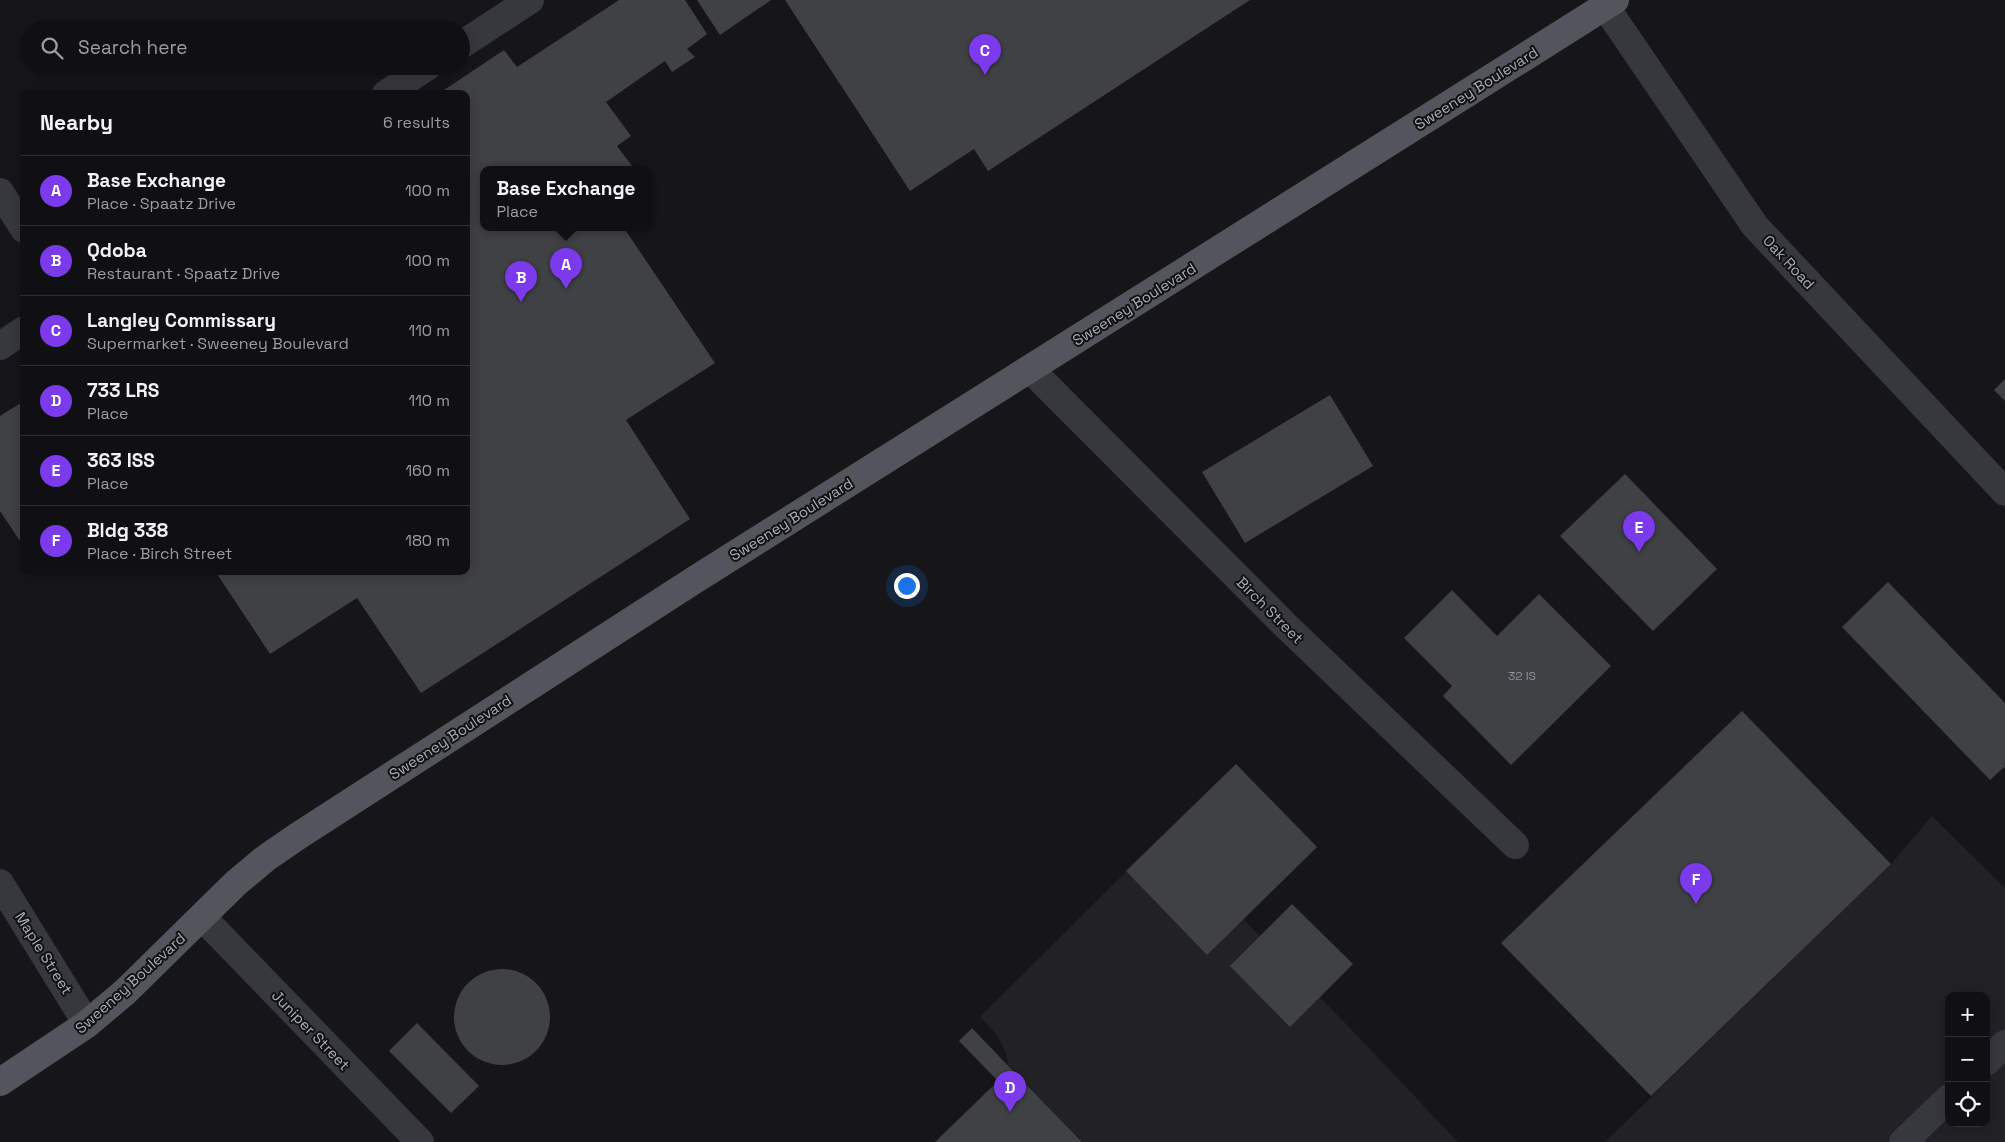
<!DOCTYPE html>
<html lang="en">
<head>
<meta charset="utf-8">
<style>
  body { margin:0; font-family:"Space Grotesk",sans-serif; background:#19191b; color:#f1f3f6 }
  .controls { position:absolute; right:15px; bottom:15px; display:grid; overflow:hidden; border-radius:10px; box-shadow:0 2px 12px #0003 }
  .controls button { width:45px; height:45px; display:grid; place-items:center; padding:0; border:0; border-bottom:1px solid #303032; background:#101012; color:#f1f3f6; font:25px sans-serif }
  .you { position:absolute; left:906px; top:585px; width:18px; height:18px; margin:-12px; border:4px solid #fff; border-radius:50%; background:#1a73e8; box-shadow:0 0 0 8px #1a73e833 }
  .badge { display:grid; place-items:center; width:32px; height:32px; border-radius:50%; background:#7c3aed; color:#fff; font-size:16px; font-weight:700 }
  .pin { position:absolute; translate:-50% -41px; filter:drop-shadow(0 1px 2px #0008) }
  .pin::after { content:''; position:absolute; top:26px; width:18px; height:15px; background:inherit; clip-path:polygon(0 0,100% 0,50% 100%) }
  .popup { position:absolute; left:480px; top:166px; width:172px; height:65px; box-sizing:border-box; display:grid; place-content:center; border-radius:10px; background:#101012; filter:drop-shadow(0 1px 4px #0005); font-size:16px; white-space:nowrap; color:#9c9d9f }
  .popup b { font-size:19px; color:#f1f3f6 }
  .popup::after { content:''; position:absolute; left:50%; top:100%; margin-left:-10px; border:10px solid transparent; border-top-color:#101012 }
  .list { margin:0; padding:0; list-style:none }
  h2 { display:flex; justify-content:space-between; align-items:center; height:65px; margin:0; padding:0 20px; font-size:21px }
  h2 small { font-size:16px; font-weight:400; color:#9c9d9f }
  .list li { display:grid; grid-template-columns:32px 1fr auto; gap:15px; align-items:center; box-sizing:border-box; height:70px; padding:0 20px; border-top:1px solid #303032 }
  .list b { display:block; font-size:19px; white-space:nowrap }
  .list p { margin:0; font-size:16px; white-space:nowrap; color:#9c9d9f }
  .list em { font-size:16px; font-style:normal; color:#9c9d9f }
  .icon { flex:none; width:28px; height:28px; fill:none; stroke:currentColor; stroke-width:2; stroke-linecap:round; stroke-linejoin:round }
  .map { position:relative; flex:none; width:2005px; height:1142px; overflow:hidden }
  .search { position:absolute; background:#101012; box-shadow:0 2px 12px #0003; left:20px; top:20px; width:450px; height:55px; display:flex; align-items:center; gap:12px; box-sizing:border-box; padding:0 18px; border-radius:28px; color:#9c9d9f; font-size:19px }
  .panel { position:absolute; background:#101012; box-shadow:0 2px 12px #0003; left:20px; top:90px; width:450px; height:485px; border-radius:10px }
  .map>svg:first-child { display:block }
  .built { fill:#222225; fill-rule:evenodd }
  .building { fill:#404145 }
  .lines { fill:none; stroke-linecap:round; stroke-linejoin:round }
  .minor { stroke:#37383d; stroke-width:28 }
  .major { stroke:#53555c; stroke-width:28 }
  .labels { text-anchor:middle; dominant-baseline:central; stroke-width:4; stroke-linejoin:round; paint-order:stroke }
  .number-label { font-size:12px; fill:#8e929b }
  .street-label { font-size:15px; fill:#a8adb8; stroke:#111113 }
</style>
</head>
<body>
<div class="map">
<svg width="2005" height="1142" viewBox="0 0 2005 1142">
  <rect width="100%" height="100%" fill="#161618"/>
  <!-- built -->
  <g class="built">
    <path d="M1932 816 2005 888V1142H1605L1891 864ZM1949 996H1986V1123H1949Z"/>
    <path d="M1162 836 1347 1025 1458 1142H1082L1008 1065 1006 1053 997 1035 980 1017Z"/>
  </g>
  <!-- building -->
  <g class="building">
    <path d="M619 0H685L707 34 687 49 695 57 672 72 665 61 606 102 631 136 617 146 635 170H484V228H624L715 363 626 420 690 519 421 693 357 598 270 654 215 571H466V94H438L504 50 517 67Z"/>
    <path d="M697 0H771L720 35Z"/>
    <path d="M785 0H1250L988 171 974 149 910 191Z"/>
    <path d="M2005 379V401L1994 390Z"/>
    <path d="M1330 395 1373 466 1245 543 1202 472Z"/>
    <path d="M24 401V547L0 511V416Z"/>
    <path d="M1625 474 1717 569 1653 631 1560 536Z"/>
    <path d="M1888 582 2005 703V769L2004 767 1990 780 1842 627Z"/>
    <path d="M1452 590 1497 636 1539 594 1611 666 1511 765 1443 696 1452 686 1404 638Z"/>
    <path d="M1742 711 1891 864 1651 1096 1501 943Z"/>
    <path d="M1236 764 1317 847 1207 955 1126 871Z"/>
    <path d="M1292 904 1353 964 1290 1027 1230 966Z"/>
    <circle cx="502" cy="1017" r="48"/>
    <path d="M417 1023 479 1086 451 1113 389 1051Z"/>
    <path d="M972 1028 1015 1073 1082 1142H935L998 1081 959 1041Z"/>
  </g>
  <g class="lines">
    <!-- minor -->
    <g class="minor">
      <path d="M1605 6 1755 226 2005 492"/>
      <path d="M461 45 530 0"/>
      <path d="M386 94 428 66"/>
      <path d="M0 192 24 229"/>
      <path d="M0 346 24 330"/>
      <path d="M1030 369 1284 624 1515 845"/>
      <path d="M0 883 87 1024"/>
      <path d="M202 917 420 1142"/>
      <path d="M1986 1062 2005 1044"/>
      <path d="M1903 1142 1949 1098"/>
    </g>
    <!-- major -->
    <path class="major" d="M0 1082 87 1024 125 992 236 883 266 858 298 836 696 579 1615 0"/>
  </g>
  <g class="labels">
    <!-- number labels -->
    <g class="number-label">
      <text x="1522" y="676">32 IS</text>
    </g>
    <!-- street labels -->
    <g class="street-label">
      <text transform="translate(1476 88) rotate(-32)">Sweeney Boulevard</text>
      <text transform="translate(1789 262) rotate(47)">Oak Road</text>
      <text transform="translate(1134 304) rotate(-32)">Sweeney Boulevard</text>
      <text transform="translate(791 519) rotate(-32)">Sweeney Boulevard</text>
      <text transform="translate(1270 610) rotate(45)">Birch Street</text>
      <text transform="translate(450 737) rotate(-33)">Sweeney Boulevard</text>
      <text transform="translate(44 953) rotate(58)">Maple Street</text>
      <text transform="translate(130 983) rotate(-42)">Sweeney Boulevard</text>
      <text transform="translate(311 1030) rotate(46)">Juniper Street</text>
    </g>
  </g>
</svg>
<div class="controls">
<button>+</button>
<button>−</button>
<button><svg class="icon" aria-label="locate" viewBox="0 0 24 24"><circle cx="12" cy="12" r="6"/><path d="M12 2v4M12 18v4M2 12h4M18 12h4"/></svg></button>
</div>
<div class="you"></div>
<div class="pin badge" style="left:566px;top:289px">A</div>
<div class="popup"><b>Base Exchange</b>Place</div>
<div class="pin badge" style="left:521px;top:302px">B</div>
<div class="pin badge" style="left:985px;top:75px">C</div>
<div class="pin badge" style="left:1010px;top:1112px">D</div>
<div class="pin badge" style="left:1639px;top:552px">E</div>
<div class="pin badge" style="left:1696px;top:904px">F</div>
<div class="search"><svg class="icon" aria-label="search" viewBox="0 0 24 24"><circle cx="10" cy="10" r="6"/><path d="M15 15l6 6"/></svg>Search here</div>
<section class="panel">
<h2>Nearby<small>6 results</small></h2>
<ul class="list">
<li><span class="badge">A</span><div><b>Base Exchange</b><p>Place · Spaatz Drive</p></div><em>100 m</em></li>
<li><span class="badge">B</span><div><b>Qdoba</b><p>Restaurant · Spaatz Drive</p></div><em>100 m</em></li>
<li><span class="badge">C</span><div><b>Langley Commissary</b><p>Supermarket · Sweeney Boulevard</p></div><em>110 m</em></li>
<li><span class="badge">D</span><div><b>733 LRS</b><p>Place</p></div><em>110 m</em></li>
<li><span class="badge">E</span><div><b>363 ISS</b><p>Place</p></div><em>160 m</em></li>
<li><span class="badge">F</span><div><b>Bldg 338</b><p>Place · Birch Street</p></div><em>180 m</em></li>
</ul>
</section>
</div>
</body>
</html>
